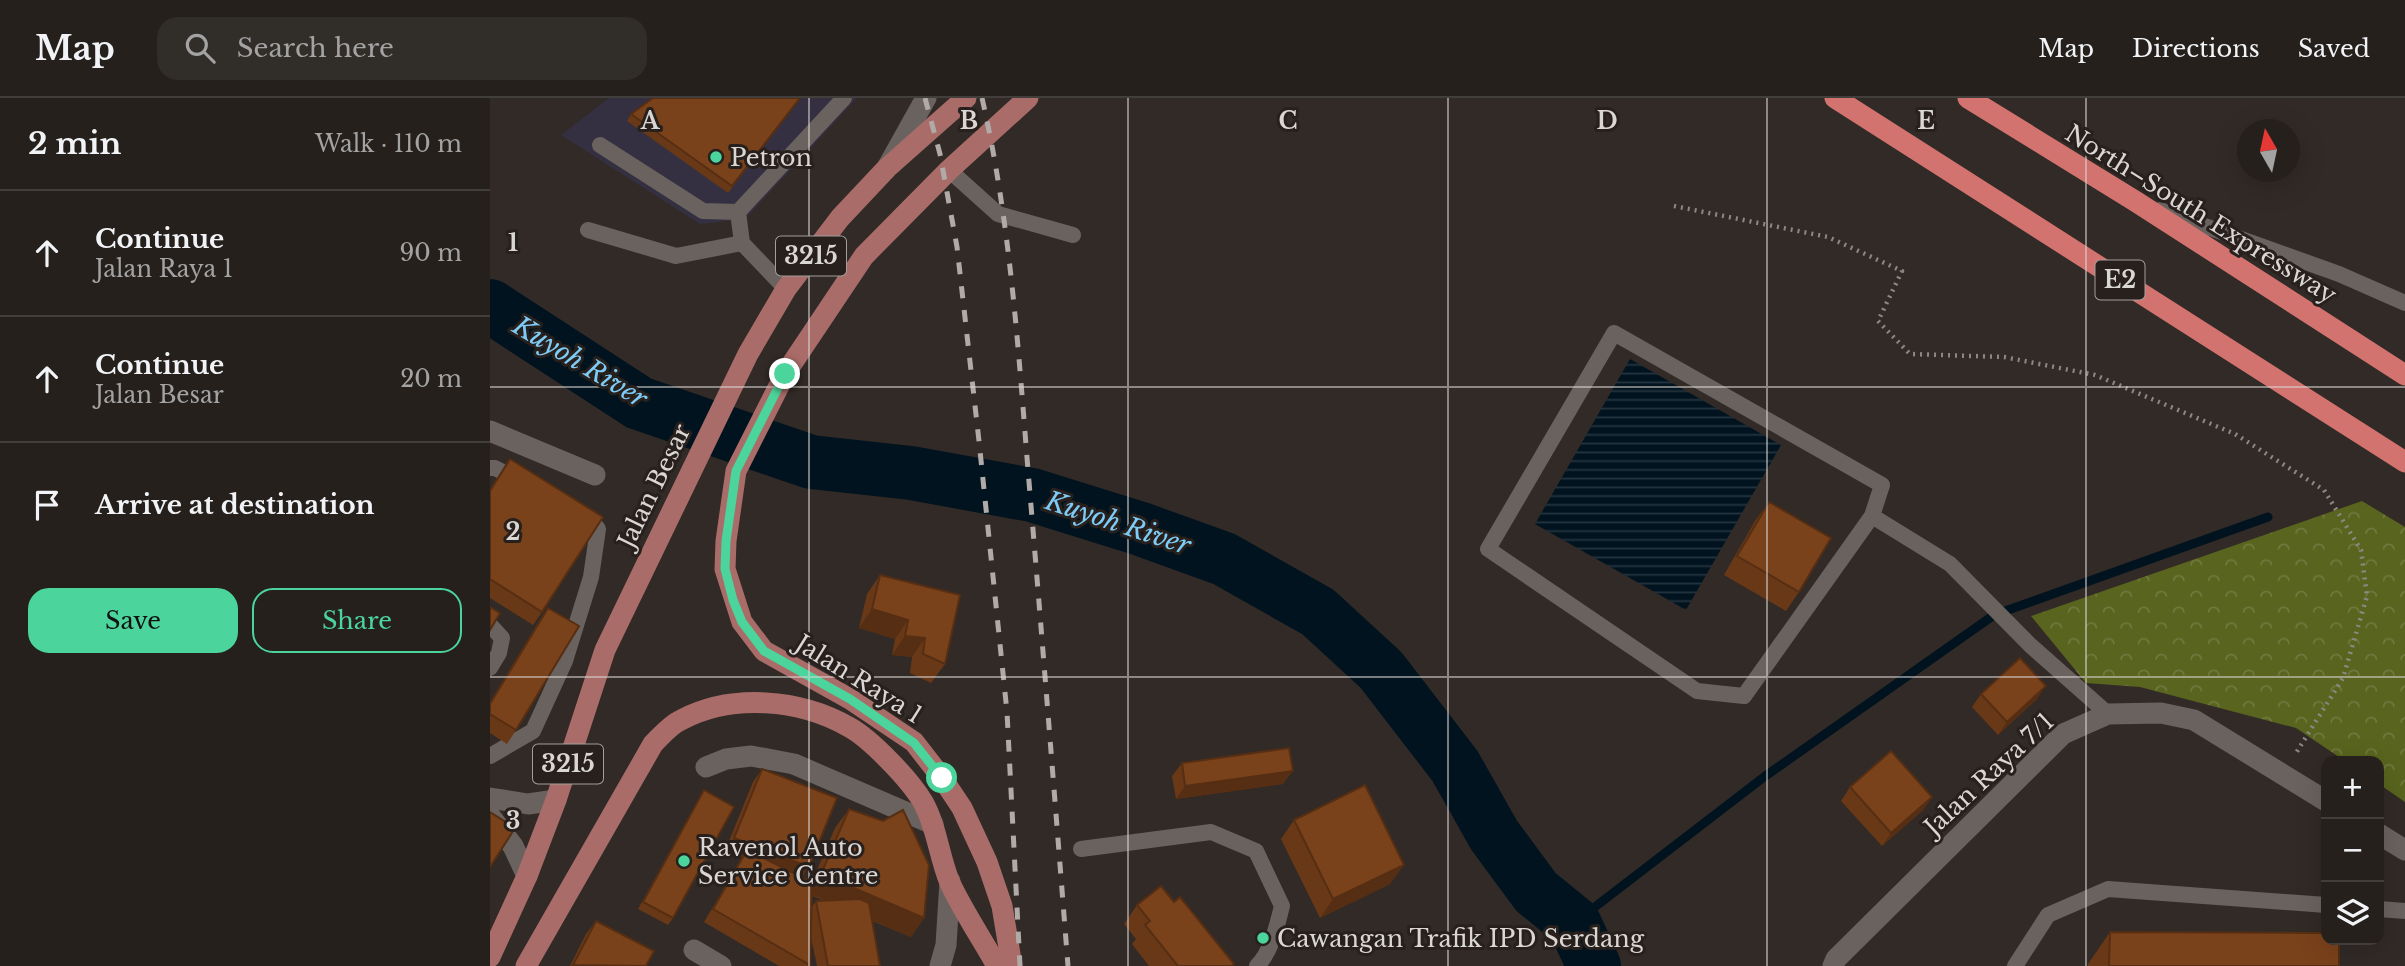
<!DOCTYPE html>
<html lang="en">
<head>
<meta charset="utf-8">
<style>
  body { margin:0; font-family:"Libre Baskerville",serif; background:#312d29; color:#f1f3f6 }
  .controls { position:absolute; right:21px; bottom:21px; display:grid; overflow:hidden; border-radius:14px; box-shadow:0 7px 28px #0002 }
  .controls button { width:63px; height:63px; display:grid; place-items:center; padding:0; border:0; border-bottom:2px solid #423e3b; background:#25201c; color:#f1f3f6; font:35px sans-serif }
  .compass { position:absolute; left:1747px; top:21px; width:63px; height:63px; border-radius:50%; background:#25201c; box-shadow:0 7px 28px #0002; rotate:351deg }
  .stop { position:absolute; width:21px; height:21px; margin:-16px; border:5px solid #4bd49b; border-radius:50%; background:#fff }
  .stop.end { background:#4bd49b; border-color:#fff; box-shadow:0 2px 7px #0008 }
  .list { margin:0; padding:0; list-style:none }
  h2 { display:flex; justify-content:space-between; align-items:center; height:91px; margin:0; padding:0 28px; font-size:30px }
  h2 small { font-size:23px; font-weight:400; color:#a3a3a3 }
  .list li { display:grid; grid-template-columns:46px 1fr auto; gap:21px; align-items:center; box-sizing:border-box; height:126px; padding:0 28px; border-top:2px solid #423e3b }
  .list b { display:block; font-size:26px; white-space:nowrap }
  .list p { margin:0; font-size:23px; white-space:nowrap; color:#a3a3a3 }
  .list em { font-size:23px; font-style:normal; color:#a3a3a3 }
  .actions { display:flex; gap:14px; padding:21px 28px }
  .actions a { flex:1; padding:16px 0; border:2px solid #4bd49b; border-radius:21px; text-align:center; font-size:24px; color:#4bd49b }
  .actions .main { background:#4bd49b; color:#111 }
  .icon { flex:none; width:38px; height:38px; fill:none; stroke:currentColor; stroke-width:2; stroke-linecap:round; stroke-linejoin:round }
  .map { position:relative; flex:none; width:1915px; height:868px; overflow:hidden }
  header { display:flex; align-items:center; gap:42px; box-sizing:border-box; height:98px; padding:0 35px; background:#25201c; border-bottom:2px solid #423e3b }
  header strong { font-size:33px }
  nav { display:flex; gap:38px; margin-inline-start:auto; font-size:24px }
  .search { width:490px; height:63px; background:#312d29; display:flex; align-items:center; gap:18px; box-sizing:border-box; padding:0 24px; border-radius:21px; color:#a3a3a3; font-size:26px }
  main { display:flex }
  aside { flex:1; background:#25201c }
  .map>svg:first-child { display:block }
  .commercial { fill:#343041 }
  .forest { fill:url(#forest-crowns) }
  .water { fill:url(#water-rules) }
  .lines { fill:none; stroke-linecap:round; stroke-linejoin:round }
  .stream { stroke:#00131f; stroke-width:9 }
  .river { stroke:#00131f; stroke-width:54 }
  .path { stroke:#8e8885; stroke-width:4.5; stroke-dasharray:2 5; stroke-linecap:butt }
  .service { stroke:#6a625e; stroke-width:16 }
  .minor { stroke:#6a625e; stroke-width:21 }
  .tertiary { stroke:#6a625e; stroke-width:21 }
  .primary { stroke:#a96c68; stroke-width:21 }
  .motorway { stroke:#d3736f; stroke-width:21 }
  .rail { stroke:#b0aba8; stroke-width:5; stroke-dasharray:12 12; stroke-linecap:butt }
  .wall { fill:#693917; fill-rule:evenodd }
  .shaded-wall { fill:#552e13 }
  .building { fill:#7a421b; stroke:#552e13; stroke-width:2 }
  .route { stroke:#4bd49b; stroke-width:9 }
  .grid { fill:none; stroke:#dad6d3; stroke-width:2; stroke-opacity:0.55 }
  .poi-dot { fill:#4bd49b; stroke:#27201d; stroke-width:2.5 }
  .labels { text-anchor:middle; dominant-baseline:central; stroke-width:6; stroke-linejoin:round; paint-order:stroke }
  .shield { fill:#27201d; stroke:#a49f9c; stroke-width:2 }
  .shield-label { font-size:23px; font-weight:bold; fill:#dad6d3 }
  .poi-label { font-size:24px; fill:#dad6d3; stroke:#27201d; text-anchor:start }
  .street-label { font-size:24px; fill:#dad6d3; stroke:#27201d }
  .water-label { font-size:26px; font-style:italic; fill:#7dccf7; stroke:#27201d }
  .grid-label { font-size:23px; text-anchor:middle; font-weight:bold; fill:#dad6d3; stroke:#27201d; stroke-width:6; stroke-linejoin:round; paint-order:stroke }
</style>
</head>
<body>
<header>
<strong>Map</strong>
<div class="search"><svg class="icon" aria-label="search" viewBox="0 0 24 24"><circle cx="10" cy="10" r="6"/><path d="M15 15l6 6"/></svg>Search here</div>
<nav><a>Map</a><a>Directions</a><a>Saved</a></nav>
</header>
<main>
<aside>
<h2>2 min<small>Walk · 110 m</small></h2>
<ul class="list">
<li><svg class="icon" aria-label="ahead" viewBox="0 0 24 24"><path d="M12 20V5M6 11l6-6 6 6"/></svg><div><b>Continue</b><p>Jalan Raya 1</p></div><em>90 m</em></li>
<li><svg class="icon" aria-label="ahead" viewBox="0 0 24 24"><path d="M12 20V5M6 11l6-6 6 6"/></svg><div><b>Continue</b><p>Jalan Besar</p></div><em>20 m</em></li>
<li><svg class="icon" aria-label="arrive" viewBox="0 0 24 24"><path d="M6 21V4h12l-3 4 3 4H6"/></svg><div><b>Arrive at destination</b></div></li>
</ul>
<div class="actions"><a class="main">Save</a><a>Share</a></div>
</aside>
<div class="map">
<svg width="1915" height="868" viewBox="0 0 1915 868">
  <defs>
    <pattern id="forest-crowns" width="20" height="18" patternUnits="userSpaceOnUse" patternTransform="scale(1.75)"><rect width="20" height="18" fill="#59641e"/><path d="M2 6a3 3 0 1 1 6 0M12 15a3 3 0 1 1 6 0" fill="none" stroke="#70793e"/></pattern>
    <pattern id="water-rules" width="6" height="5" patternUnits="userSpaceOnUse" patternTransform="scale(1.75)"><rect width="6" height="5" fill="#00131f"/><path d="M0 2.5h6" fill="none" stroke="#25353f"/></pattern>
  </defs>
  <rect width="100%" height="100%" fill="#312a26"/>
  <!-- commercial -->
  <path class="commercial" d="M119 0H367L255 121 210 126 71 37Z"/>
  <!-- forest -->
  <path class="forest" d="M1872 403 1915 429V704L1889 686V663H1855L1806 630 1650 589 1596 585 1541 518Z"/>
  <!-- water -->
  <path class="water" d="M1140 261 1291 347 1196 512 1045 426Z"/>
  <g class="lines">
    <!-- stream -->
    <path class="stream" d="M1084 825 1274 679 1504 517 1778 419"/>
    <!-- river -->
    <path class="river" d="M0 208 149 305 321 364 421 375 542 397 651 431 734 461 828 514 891 572 965 668 1004 737 1046 794 1084 825 1104 868"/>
    <!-- path -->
    <path class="path" d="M1184 108 1338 139 1412 173 1388 223 1420 256 1514 259 1605 277 1745 336 1834 392 1871 452 1877 498 1853 580 1806 655"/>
    <!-- service -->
    <g class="service">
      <path d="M110 47 213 113 248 114"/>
      <path d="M459 72 508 116 583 137"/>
      <path d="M1670 112 1849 176 1915 205"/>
      <path d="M98 132 186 158 252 145"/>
      <path d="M296 191 252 145 248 114 354 0"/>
      <path d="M0 370H5L30 383"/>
      <path d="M1382 418 1254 598 1207 593 998 451 1124 235 1392 387 1382 418 1460 466 1540 547 1618 616"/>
      <path d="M0 527 12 540 9 555 0 570"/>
      <path d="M0 658 43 633 75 563 101 479 108 431 99 419 93 416"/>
      <path d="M591 751 721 734 766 753 792 808C787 827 782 853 767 868"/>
      <path d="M1889 811 1915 813"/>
      <path d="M1525 868 1558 817 1618 791 1836 807"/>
    </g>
    <!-- minor -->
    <g class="minor">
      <path d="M0 333 105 377"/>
      <path d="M216 669 236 661 261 658 304 666 443 726"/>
      <path d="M0 700 38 706 66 702"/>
      <path d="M0 718 23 748 37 778"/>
      <path d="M1889 736 1915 752"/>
      <path d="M204 852 231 868"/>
      <path d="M450 868 456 847 460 783"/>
      <path d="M1343 868 1346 861 1573 636 1618 616 1671 615 1704 622 1836 703"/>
    </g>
    <!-- tertiary -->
    <path class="tertiary" d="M398 68 436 0"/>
    <!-- primary -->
    <g class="primary">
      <path d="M0 859 37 778 66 702 115 552 258 256 296 191 350 120 397 70 476 0"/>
      <path d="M36 868 163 646C171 638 180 627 191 622 242 595 310 601 359 629 381 641 420 682 433 704 447 729 449 759 460 785 473 813 492 841 507 868"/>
      <path d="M522 868 512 808 497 764 472 710 452 680 424 644 360 601 274 553 252 524 235 471 236 443 246 373 295 276 374 158 459 72 538 0"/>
    </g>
    <!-- motorway -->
    <g class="motorway">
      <path d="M1345 0 1915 364"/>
      <path d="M1478 0 1645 103 1915 277"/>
    </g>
    <!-- rail -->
    <g class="rail">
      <path d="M435 0 450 56 467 149 489 343 517 614 530 868"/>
      <path d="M492 0C520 122 528 248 538 372 552 538 565 703 578 868"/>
    </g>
  </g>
  <!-- wall -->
  <g class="wall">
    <path d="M311 0 238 95 137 23 141 16Z"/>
    <path d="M20 361 52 514 43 527 0 500V392Z"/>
    <path d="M1279 404 1309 494 1296 513 1234 477 1265 423Z"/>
    <path d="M390 477 455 566 441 585 420 575 422 559 402 557 405 541 369 530 377 496Z"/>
    <path d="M58 510 26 632 17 646 0 635V604L49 523Z"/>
    <path d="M1491 596 1547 601 1508 637 1482 609Z"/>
    <path d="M692 665 793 686 686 701 682 678Z"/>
    <path d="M272 671 312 779 321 786 345 730 359 711 434 820 421 839 382 823 390 868H327L320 835 319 868H289L214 824 252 760 235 753 263 684ZM321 797 334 803H326L321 810Z"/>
    <path d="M1360 689 1442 699 1433 712 1392 748 1351 703Z"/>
    <path d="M214 692 183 820 178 827 148 811Z"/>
    <path d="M804 722 900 786 830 820 791 741Z"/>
    <path d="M684 804 742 868H659L642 846 646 841 634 826 647 807Z"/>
    <path d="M106 823 156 868H80L96 836Z"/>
    <path d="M1620 834 1849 868H1598V866Z"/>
  </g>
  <!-- shaded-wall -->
  <g class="shaded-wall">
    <path d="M382 511 418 522 405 541 369 530Z"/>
    <path d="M415 538 435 540 422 559 402 557Z"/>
    <path d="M1556 588 1547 601 1508 637 1517 624Z"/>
    <path d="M803 673 793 686 686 701 695 688Z"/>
    <path d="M1442 699 1433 712 1392 748 1401 735Z"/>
    <path d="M244 740 319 769 310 783 257 752 252 760 235 753Z"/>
    <path d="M914 767 900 786 830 820 843 801Z"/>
    <path d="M331 776 434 820 421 839 318 795Z"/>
  </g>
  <!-- building -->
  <g class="building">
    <path d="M163 0H310L242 88 141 16Z"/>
    <path d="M20 361 113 419 52 514 0 481V393Z"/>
    <path d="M1279 404 1341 440 1309 494 1247 458Z"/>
    <path d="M390 477 470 497 455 566 433 556 435 540 415 538 418 522 382 511Z"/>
    <path d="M0 509 10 515 0 532Z"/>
    <path d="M58 510 89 528 26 632 0 616V606Z"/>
    <path d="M1530 560 1556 588 1517 624 1491 596Z"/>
    <path d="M799 650 803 673 695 688 692 665Z"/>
    <path d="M1401 653 1442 699 1401 735 1360 689Z"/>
    <path d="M272 671 347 700 319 769 244 740Z"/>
    <path d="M875 687 914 767 843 801 804 722Z"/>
    <path d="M214 692 244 709 183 820 153 804Z"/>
    <path d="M359 711 393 723 413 712 439 767 434 820 331 776Z"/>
    <path d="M0 714 25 730 0 769Z"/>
    <path d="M257 752 322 784 320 867 223 811Z"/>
    <path d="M671 788 684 804 690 799 744 866 741 868H688L655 827 660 823 647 807Z"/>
    <path d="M370 801 379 805 390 868H338L326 803Z"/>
    <path d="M106 823 164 853 156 868 83 867Z"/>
    <path d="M1620 834 1836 835V842H1849V868H1619Z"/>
  </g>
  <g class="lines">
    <!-- route -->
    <path class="route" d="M295 276 246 373 236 443 235 471 243 502 252 524 274 553 360 601 424 645 452 680"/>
  </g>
  <!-- grid -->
  <path class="grid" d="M319 0V868M638 0V868M958 0V868M1277 0V868M1596 0V868M0 289H1915M0 579H1915"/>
  <!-- markers -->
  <g class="poi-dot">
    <circle cx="226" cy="59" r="7"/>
    <circle cx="194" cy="763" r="7"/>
    <circle cx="773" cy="840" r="7"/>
  </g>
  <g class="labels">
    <!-- shield labels -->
    <g class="shield">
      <rect x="286" y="138.5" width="70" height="39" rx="5"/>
      <rect x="1605.5" y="162.5" width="49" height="39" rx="5"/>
      <rect x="43" y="646.5" width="70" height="39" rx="5"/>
    </g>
    <g class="shield-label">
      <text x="321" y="158">3215</text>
      <text x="1630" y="182">E2</text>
      <text x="78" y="666">3215</text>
    </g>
    <!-- poi labels -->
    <g class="poi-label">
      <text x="240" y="59">Petron</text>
      <text x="208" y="749">Ravenol Auto<tspan x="208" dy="28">Service Centre</tspan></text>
      <text x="787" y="840">Cawangan Trafik IPD Serdang</text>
    </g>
    <!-- street labels -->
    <g class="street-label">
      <text transform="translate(1711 116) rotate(32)">North–South Expressway</text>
      <text transform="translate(164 388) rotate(-64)">Jalan Besar</text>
      <text transform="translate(369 581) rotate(32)">Jalan Raya 1</text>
      <text transform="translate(1499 676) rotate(-43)">Jalan Raya 7/1</text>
    </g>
    <!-- water labels -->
    <g class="water-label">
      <text transform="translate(90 264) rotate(31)">Kuyoh River</text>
      <text transform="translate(628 425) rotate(18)">Kuyoh River</text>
    </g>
  </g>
  <g class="grid-label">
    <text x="160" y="31">A</text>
    <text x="479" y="31">B</text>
    <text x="798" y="31">C</text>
    <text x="1117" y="31">D</text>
    <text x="1436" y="31">E</text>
    <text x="23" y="153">1</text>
    <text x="23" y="442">2</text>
    <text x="23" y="731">3</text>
  </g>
</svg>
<div class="controls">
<button>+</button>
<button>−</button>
<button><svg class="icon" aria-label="layers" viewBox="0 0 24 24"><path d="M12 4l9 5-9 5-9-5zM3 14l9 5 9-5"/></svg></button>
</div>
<svg class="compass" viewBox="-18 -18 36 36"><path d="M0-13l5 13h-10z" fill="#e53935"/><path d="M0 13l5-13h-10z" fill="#a3a3a3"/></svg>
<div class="stop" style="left:452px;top:680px"></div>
<div class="stop end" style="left:295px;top:276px"></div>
</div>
</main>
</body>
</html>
